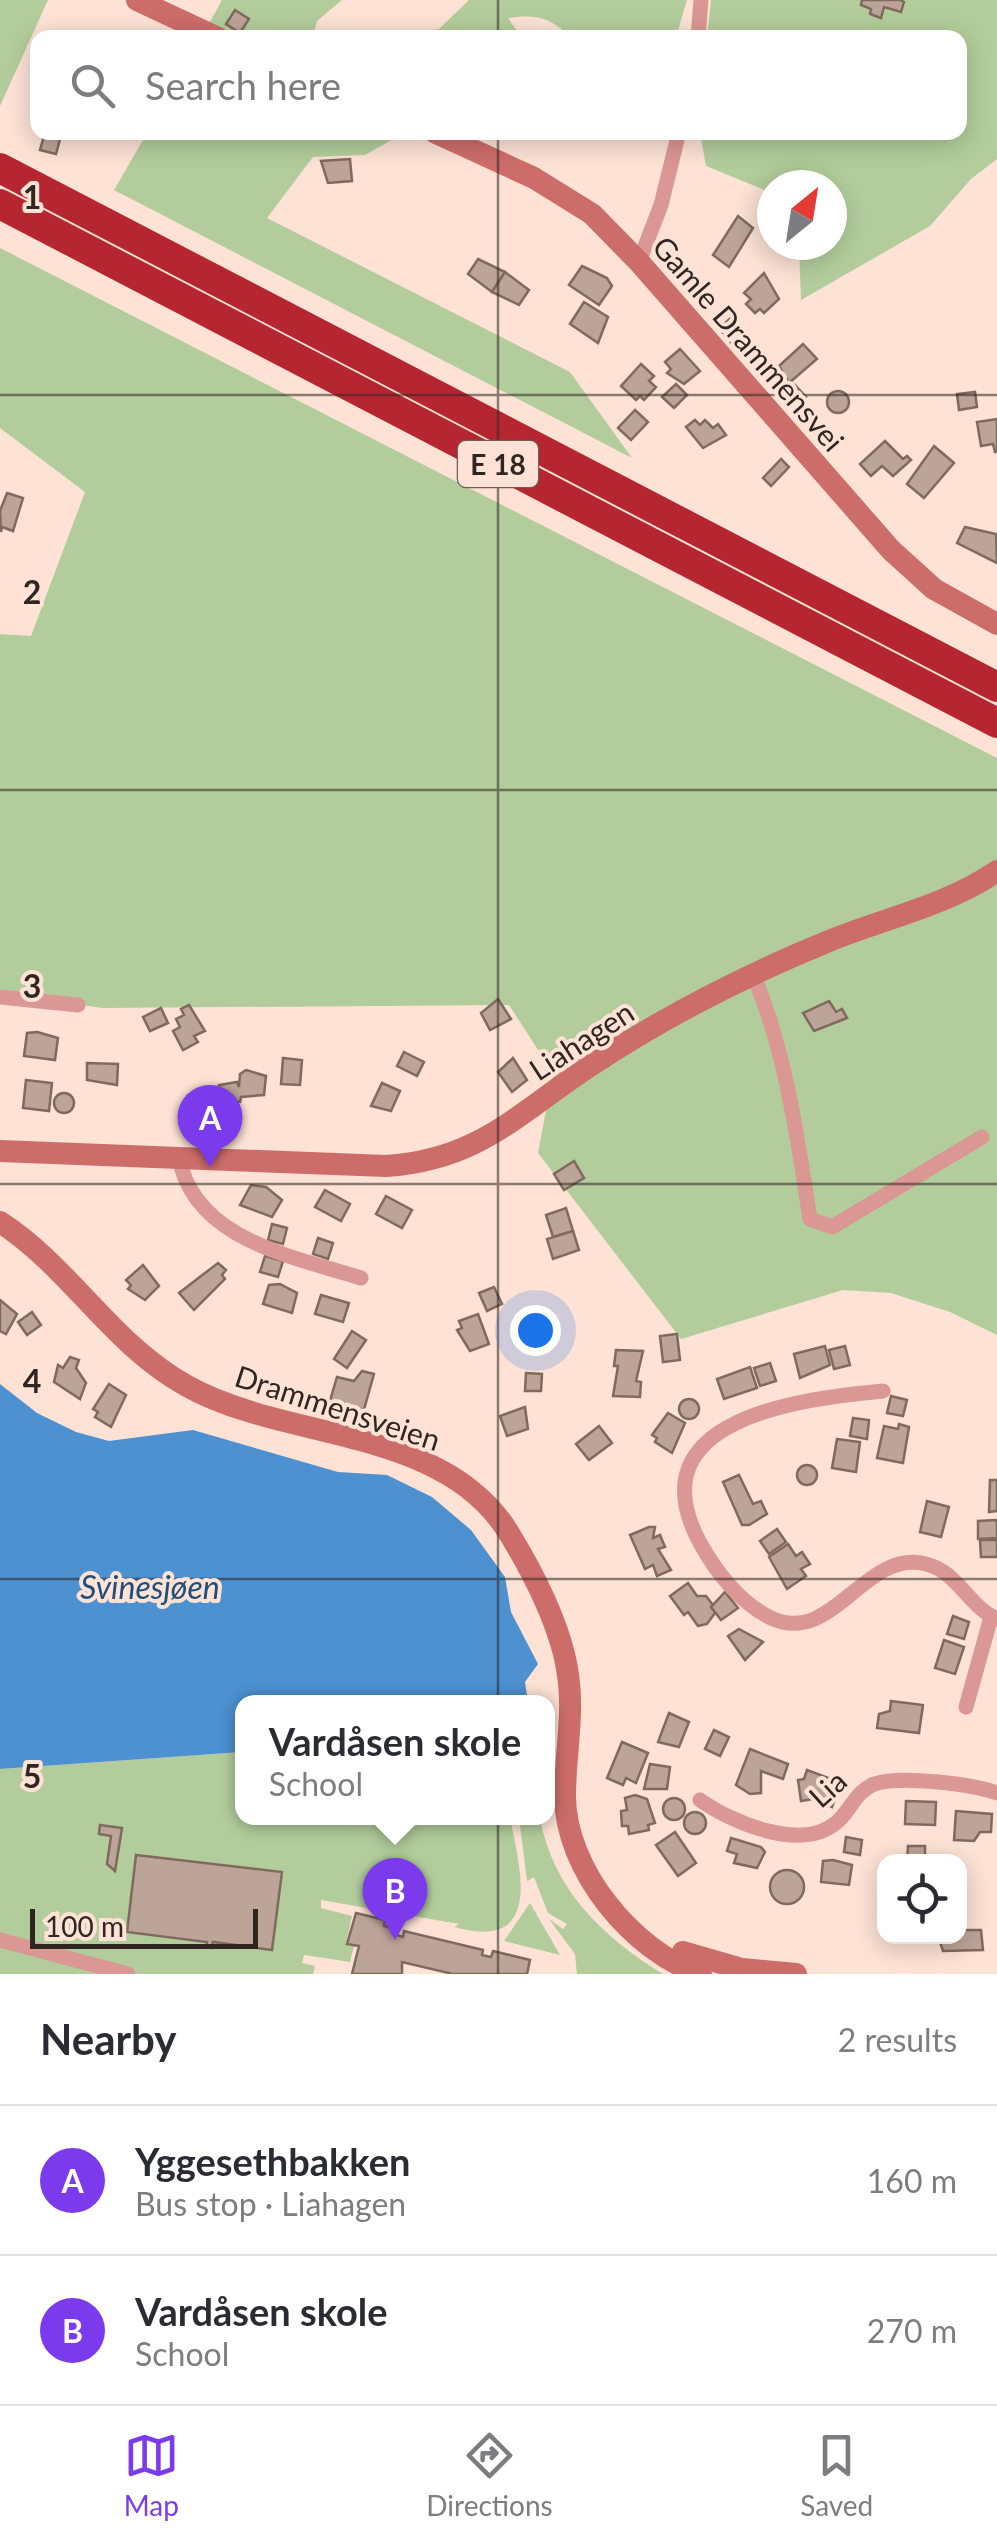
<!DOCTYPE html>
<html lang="en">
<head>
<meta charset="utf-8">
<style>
  body { margin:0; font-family:Lato,sans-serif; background:#f2f2f3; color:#2b2b33 }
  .controls { position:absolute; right:30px; bottom:30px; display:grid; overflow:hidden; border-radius:20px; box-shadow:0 5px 25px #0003 }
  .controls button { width:90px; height:90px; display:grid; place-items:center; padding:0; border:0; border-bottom:2px solid #e1e1e2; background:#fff; color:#2b2b33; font:50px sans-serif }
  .compass { position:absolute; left:757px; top:170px; width:90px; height:90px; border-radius:50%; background:#fff; box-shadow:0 5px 25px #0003; rotate:30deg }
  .scale { position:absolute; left:30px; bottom:25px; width:228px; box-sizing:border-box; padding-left:10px; border:5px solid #302621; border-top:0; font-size:28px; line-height:35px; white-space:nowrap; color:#302621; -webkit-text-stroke:8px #fde2d5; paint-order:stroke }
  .you { position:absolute; left:535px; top:1330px; width:35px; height:35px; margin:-25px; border:8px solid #fff; border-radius:50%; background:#1a73e8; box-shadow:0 0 0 15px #1a73e833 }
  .badge { display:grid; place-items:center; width:65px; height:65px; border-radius:50%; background:#7c3aed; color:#fff; font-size:32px; font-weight:700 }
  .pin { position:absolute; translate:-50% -82px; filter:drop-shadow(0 2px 5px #0008) }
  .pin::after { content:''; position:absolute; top:52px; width:35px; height:30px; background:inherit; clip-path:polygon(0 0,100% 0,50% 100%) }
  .popup { position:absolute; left:235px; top:1695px; width:320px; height:130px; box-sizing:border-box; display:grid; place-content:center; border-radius:20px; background:#fff; filter:drop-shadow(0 2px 8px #0005); font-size:32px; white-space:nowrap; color:#7c7c81 }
  .popup b { font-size:38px; color:#2b2b33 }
  .popup::after { content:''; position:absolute; left:50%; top:100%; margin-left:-20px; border:20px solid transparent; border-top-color:#fff }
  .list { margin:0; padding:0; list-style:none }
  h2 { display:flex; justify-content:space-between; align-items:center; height:130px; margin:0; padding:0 40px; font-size:42px }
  h2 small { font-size:32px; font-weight:400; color:#7c7c81 }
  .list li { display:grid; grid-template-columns:65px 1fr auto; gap:30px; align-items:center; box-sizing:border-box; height:150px; padding:0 40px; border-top:2px solid #e1e1e2 }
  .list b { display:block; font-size:38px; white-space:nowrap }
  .list p { margin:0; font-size:32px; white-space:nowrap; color:#7c7c81 }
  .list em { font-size:32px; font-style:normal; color:#7c7c81 }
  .icon { flex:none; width:55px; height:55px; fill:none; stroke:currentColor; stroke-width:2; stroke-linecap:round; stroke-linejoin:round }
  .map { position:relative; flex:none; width:997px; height:1974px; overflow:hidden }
  .search { position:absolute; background:#fff; box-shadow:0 5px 25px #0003; left:30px; right:30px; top:30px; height:110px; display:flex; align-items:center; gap:25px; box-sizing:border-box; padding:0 35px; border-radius:20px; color:#7c7c81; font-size:38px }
  .sheet { height:430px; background:#fff }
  nav { display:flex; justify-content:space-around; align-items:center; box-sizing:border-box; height:140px; border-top:2px solid #e1e1e2; background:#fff; font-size:28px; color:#7c7c81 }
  nav a { display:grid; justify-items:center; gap:5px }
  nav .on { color:#7c3aed }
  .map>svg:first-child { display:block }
  .green { fill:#b2cd9b }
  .water { fill:#4d91d1 }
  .building { fill:#bda498; stroke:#806a5e; stroke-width:2.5 }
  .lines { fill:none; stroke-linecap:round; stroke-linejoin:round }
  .street { stroke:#da9793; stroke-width:15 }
  .secondary { stroke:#cd6d6a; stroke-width:22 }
  .highway { stroke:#b62630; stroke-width:30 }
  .grid { fill:none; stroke:#302621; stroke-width:2.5; stroke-opacity:0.55 }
  .labels { text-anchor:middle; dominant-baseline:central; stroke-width:8; stroke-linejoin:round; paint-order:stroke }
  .shield { fill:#fde2d5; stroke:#6e5e57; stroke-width:2.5 }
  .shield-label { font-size:28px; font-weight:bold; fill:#302621 }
  .street-label { font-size:30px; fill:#302621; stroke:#fde2d5 }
  .water-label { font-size:32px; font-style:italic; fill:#1e4e7a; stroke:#fde2d5 }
  .grid-label { font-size:32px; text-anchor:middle; font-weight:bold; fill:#302621; stroke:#fde2d5; stroke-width:8; stroke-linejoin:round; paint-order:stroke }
</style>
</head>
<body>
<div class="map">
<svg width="997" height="1974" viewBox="0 0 997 1974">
  <rect width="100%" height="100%" fill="#fde2d5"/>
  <!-- green -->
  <g class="green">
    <path d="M0 0H48L0 106Z"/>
    <path d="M222 0H342L317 21 313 37 201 38Z"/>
    <path d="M469 0H687L676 37H570C551 17 535 14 508 18L521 37H394L439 29Z"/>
    <path d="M711 0H997V159L971 179 930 226 801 300 799 245H832V185H772V193L706 166 700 133 960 132V38L707 37Z"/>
    <path d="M147 133H404L365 155 313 157 267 218 570 372 632 458 114 190Z"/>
    <path d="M0 248 997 758V1335L950 1312 891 1293 843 1290 681 1339 538 1153 553 1073 509 1005 102 1008 0 992V634L31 636 85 492 0 428Z"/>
    <path d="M242 1752V1818H510C521 1871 543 1952 454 1927L459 1924 321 1900V1908L352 1916 346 1943 354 1946 350 1962 304 1955 302 1963 315 1966 313 1974H0V1769Z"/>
    <path d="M519 1818H540C553 1890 603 1937 663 1974H577L575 1954 549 1919 563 1929 567 1924 548 1913 534 1877 527 1881Z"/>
    <path d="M530 1903 560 1955 504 1941Z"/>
  </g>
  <!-- water -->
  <path class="water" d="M0 1384 37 1413 76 1432 109 1441 193 1430 338 1472 387 1475 432 1497 471 1530 505 1577 511 1612 538 1664 525 1682 528 1702H242V1752L0 1769Z"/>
  <!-- building -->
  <g class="building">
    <path d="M862 0H900L904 2 901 12 884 7 881 18 870 14 871 9 861 5Z"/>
    <path d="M235 10 249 19 240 33 226 24Z"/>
    <path d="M45 132H62L56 154 40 150Z"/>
    <path d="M350 159 352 181 328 183 321 161Z"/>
    <path d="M738 216 753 228 729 267 713 255Z"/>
    <path d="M478 259 505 272 492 292 468 274Z"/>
    <path d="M582 266 607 278 612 286 599 305 569 285Z"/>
    <path d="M505 272 529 290 519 305 492 292Z"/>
    <path d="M764 273 779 299 764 313 760 309 755 313 746 304 751 299 744 293Z"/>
    <path d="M584 302 608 317 598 343 570 324Z"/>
    <path d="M732 317 745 333 732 344 719 328Z"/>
    <path d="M803 344 817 359 789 383 779 366Z"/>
    <path d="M680 349 700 371 684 384 667 373 671 369 665 362Z"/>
    <path d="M641 364 654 376 649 381 656 387 644 400 640 396 636 400 621 386Z"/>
    <path d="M676 384 687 395 674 408 662 397Z"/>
    <path d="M795 385 806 397 794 409 782 396Z"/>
    <circle cx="838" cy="402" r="11"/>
    <path d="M975 392 977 407 959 410 957 394Z"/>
    <path d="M635 410 648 422 631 440 618 428Z"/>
    <path d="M997 419V451L995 452 993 444 981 446 977 422Z"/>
    <path d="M695 420 700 425 705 420 713 428 718 424 726 435 703 448 686 427Z"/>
    <path d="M885 441 903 459 907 456 911 460 893 476 882 466 871 476 860 464Z"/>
    <path d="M934 446 954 463 924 498 907 484Z"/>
    <path d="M781 459 789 467 771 486 763 478Z"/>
    <path d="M7 493 23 498 13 531 2 527 1 532 0 511Z"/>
    <path d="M965 527 996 534 997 563 957 543Z"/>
    <path d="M498 999 511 1019 490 1030 481 1013Z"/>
    <path d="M829 1001 836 1012 842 1009 847 1018 814 1031 803 1013Z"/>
    <path d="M189 1005 205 1031 194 1036 198 1042 183 1050 173 1031 180 1027 176 1019 184 1015 181 1009Z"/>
    <path d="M161 1008 168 1023 150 1031 143 1017Z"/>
    <path d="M37 1032 58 1038 55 1060 24 1056 27 1033Z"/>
    <path d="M404 1052 424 1062 417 1076 397 1066Z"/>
    <path d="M283 1058 302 1060 300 1085 281 1084Z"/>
    <path d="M513 1058 527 1080 512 1092 498 1072Z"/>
    <path d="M87 1063 118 1064 117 1085 87 1080Z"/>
    <path d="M246 1070 266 1076 264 1095 241 1097 240 1102 218 1100 219 1085 237 1082 239 1087 240 1074Z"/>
    <path d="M26 1080 52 1083 49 1111 23 1108Z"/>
    <path d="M382 1083 400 1091 391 1111 371 1106Z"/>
    <circle cx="64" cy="1103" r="10"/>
    <path d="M574 1161 584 1178 564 1190 554 1174Z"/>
    <path d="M251 1185 266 1187 282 1200 272 1217 240 1205Z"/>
    <path d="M325 1190 350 1204 341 1221 315 1207Z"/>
    <path d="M386 1196 412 1210 402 1228 376 1214Z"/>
    <path d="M566 1208 573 1231 553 1237 546 1215Z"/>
    <path d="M272 1224 287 1228 283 1244 268 1240Z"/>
    <path d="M573 1231 579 1250 553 1259 547 1239Z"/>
    <path d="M318 1238 333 1243 328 1259 313 1254Z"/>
    <path d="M265 1256 283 1261 278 1277 260 1272Z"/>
    <path d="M218 1263 226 1270 222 1275 225 1279 194 1310 179 1293Z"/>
    <path d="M143 1265 159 1286 145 1300 128 1289 131 1285 126 1280Z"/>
    <path d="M280 1284 297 1293 292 1313 263 1304 269 1285Z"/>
    <path d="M494 1287 502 1304 487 1311 479 1293Z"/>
    <path d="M321 1295 349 1303 343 1322 315 1314Z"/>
    <path d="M0 1300 17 1314 6 1334 0 1331Z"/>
    <path d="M32 1312 41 1325 27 1335 18 1322Z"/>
    <path d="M478 1314 489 1344 470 1351 457 1330 462 1328 459 1321Z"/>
    <path d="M352 1331 366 1340 347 1368 334 1359Z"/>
    <path d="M677 1334 680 1360 663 1362 660 1336Z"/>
    <path d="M825 1346 830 1365 800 1378 794 1354Z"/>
    <path d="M845 1346 850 1365 834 1369 829 1350Z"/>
    <path d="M616 1350 643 1351 636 1381 641 1382 640 1397 613 1396 618 1366H614Z"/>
    <path d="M70 1357 79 1360 76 1368 86 1383 80 1399 54 1382 58 1365 63 1368Z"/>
    <path d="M770 1363 776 1381 760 1386 754 1368Z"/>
    <path d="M750 1367 757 1388 724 1399 717 1379Z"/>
    <path d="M362 1371 374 1374 363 1413 329 1404 337 1377 354 1381Z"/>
    <path d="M526 1373 542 1374 541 1391H525Z"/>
    <path d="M109 1384 126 1395 111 1427 95 1417 98 1412 93 1409Z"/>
    <path d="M891 1396 907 1400 903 1416 887 1413Z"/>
    <circle cx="689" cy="1409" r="10"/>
    <path d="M525 1407 528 1429 507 1436 500 1416Z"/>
    <path d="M668 1413 685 1423 672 1453 655 1442 657 1438 652 1435Z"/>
    <path d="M853 1418 869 1420 867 1439 850 1436Z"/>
    <path d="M899 1424 909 1427 903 1463 877 1458 884 1426 898 1429Z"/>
    <path d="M599 1426 612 1443 589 1460 576 1444Z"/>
    <path d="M837 1439 860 1442 856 1472 832 1468Z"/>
    <circle cx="807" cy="1475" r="10"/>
    <path d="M739 1475 753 1504 761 1501 767 1514 749 1525H742L723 1482Z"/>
    <path d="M990 1480H997V1511L989 1512Z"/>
    <path d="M927 1501 949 1507 941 1537 920 1532Z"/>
    <path d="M997 1520V1538L978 1539V1521Z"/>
    <path d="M649 1527H655L653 1538 660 1535 665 1547 658 1549 671 1570 657 1576 653 1565 645 1569 630 1535Z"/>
    <path d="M777 1529 786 1542 769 1554 760 1541Z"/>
    <path d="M980 1540H997V1557H981Z"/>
    <path d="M788 1544 796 1556 802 1552 810 1564 801 1569 806 1576 787 1589 769 1557Z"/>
    <path d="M688 1583 697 1596H706L713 1605 715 1613 707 1624 698 1626 688 1612 684 1615 670 1596Z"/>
    <path d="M725 1592 738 1608 721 1620 711 1607Z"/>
    <path d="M953 1616 969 1622 964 1639 947 1634Z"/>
    <path d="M739 1629 763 1642 745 1660 728 1636Z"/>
    <path d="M944 1640 964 1647 955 1674 935 1668Z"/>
    <path d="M891 1701 923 1705 919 1733 877 1728 879 1714 890 1711Z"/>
    <path d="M669 1713 689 1722 679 1747 658 1742Z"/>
    <path d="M714 1730 729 1737 720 1756 705 1749Z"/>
    <path d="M622 1742 648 1753 636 1783 626 1778 623 1785 607 1778Z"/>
    <path d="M750 1749 788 1764 783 1779 761 1771V1793L750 1794 736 1785Z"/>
    <path d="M650 1764 670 1767 667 1789H644Z"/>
    <path d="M807 1770 847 1785 838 1792 832 1807 813 1799 801 1801 798 1780 804 1779Z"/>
    <path d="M635 1795 647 1799 655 1823 648 1825 649 1830 629 1834 628 1826H622L621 1811 627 1810 625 1798Z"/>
    <circle cx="674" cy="1809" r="11"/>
    <path d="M906 1801 936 1802 935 1825 905 1824Z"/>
    <path d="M956 1811 992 1814 991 1832H980L974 1841 954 1840Z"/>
    <circle cx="695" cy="1823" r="11"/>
    <path d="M100 1825 122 1828 115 1871 107 1864 111 1836 99 1834Z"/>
    <path d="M675 1832 696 1863 678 1876 656 1845Z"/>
    <path d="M846 1837 862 1840 860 1855 844 1852Z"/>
    <path d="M731 1838 761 1847 765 1852 757 1868 734 1863 737 1854 727 1851Z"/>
    <path d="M908 1846H925V1862H907Z"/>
    <path d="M136 1855 282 1872 272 1950 213 1942 212 1948 206 1947 207 1942 127 1932Z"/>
    <path d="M833 1860 852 1865 849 1885 821 1882 823 1861Z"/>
    <circle cx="787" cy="1887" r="17"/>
    <path d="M356 1913 385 1920 384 1926 398 1929 397 1935 403 1937 404 1931 483 1950 482 1955 491 1957 493 1951 530 1960 527 1974H453L402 1962V1974H352L359 1946 347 1944Z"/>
    <path d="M960 1919H964L965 1930H981L983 1950 943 1951 938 1936H960Z"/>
  </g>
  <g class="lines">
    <!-- street -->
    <g class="street">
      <path d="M698 38 701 0"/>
      <path d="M639 262 661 205 679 132"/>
      <path d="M753 974C786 1053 797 1135 810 1219L832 1227 982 1137"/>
      <path d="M0 997 78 1005"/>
      <path d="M179 1157C193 1240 295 1257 361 1278"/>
      <path d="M883 1391C799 1399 635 1419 699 1541 715 1571 740 1603 771 1618 833 1647 865 1548 926 1564 957 1571 969 1607 997 1619"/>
      <path d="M966 1707 991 1617"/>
      <path d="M700 1800C731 1822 802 1853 837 1822 851 1810 855 1792 874 1784 900 1775 972 1784 997 1793"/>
      <path d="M0 1940 128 1974"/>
    </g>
    <!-- secondary -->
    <g class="secondary">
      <path d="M137 0 218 38"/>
      <path d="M434 132 534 178 592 214 639 262 891 550 934 589 997 624"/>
      <path d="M0 1151 386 1166C480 1160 519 1112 593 1064 666 1016 748 974 829 941 885 918 946 906 997 871"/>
      <path d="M0 1222C71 1268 111 1344 187 1386 287 1442 446 1426 510 1535 534 1574 562 1629 568 1675 574 1715 565 1756 565 1796 565 1869 633 1952 701 1974"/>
      <path d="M683 1952 742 1969 796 1974"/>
    </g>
    <!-- highway -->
    <g class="highway">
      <path d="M0 168 997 687"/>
      <path d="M0 204 997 723"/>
    </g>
  </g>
  <!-- grid -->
  <path class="grid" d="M498 0V38M498 132V1974M0 395H997M0 790H997M0 1184H997M0 1579H997"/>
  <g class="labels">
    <!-- shield labels -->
    <rect class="shield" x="458" y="441" width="80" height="46" rx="8"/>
    <g class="shield-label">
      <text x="498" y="464">E 18</text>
    </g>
    <!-- street labels -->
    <g class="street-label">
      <text transform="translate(749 343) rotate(49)">Gamle Drammensvei</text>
      <text transform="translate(581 1040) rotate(-33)">Liahagen</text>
      <text transform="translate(338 1407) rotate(18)">Drammensveien</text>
      <text transform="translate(827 1788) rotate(-42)">Lia</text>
    </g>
    <!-- water labels -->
    <g class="water-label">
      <text x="150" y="1586">Svinesjøen</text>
    </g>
  </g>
  <g class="grid-label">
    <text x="32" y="209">1</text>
    <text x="32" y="604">2</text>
    <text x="32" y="998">3</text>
    <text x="32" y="1393">4</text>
    <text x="32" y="1788">5</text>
  </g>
</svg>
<div class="controls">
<button><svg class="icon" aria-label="locate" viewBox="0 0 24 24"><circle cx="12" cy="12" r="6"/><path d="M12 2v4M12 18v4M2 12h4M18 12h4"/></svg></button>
</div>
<svg class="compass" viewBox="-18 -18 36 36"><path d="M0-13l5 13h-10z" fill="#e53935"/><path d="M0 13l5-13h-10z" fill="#7c7c81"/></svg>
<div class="scale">100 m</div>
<div class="you"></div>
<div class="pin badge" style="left:210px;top:1167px">A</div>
<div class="pin badge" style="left:395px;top:1940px">B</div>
<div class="popup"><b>Vardåsen skole</b>School</div>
<div class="search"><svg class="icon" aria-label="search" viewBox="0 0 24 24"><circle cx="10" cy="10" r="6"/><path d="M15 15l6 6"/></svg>Search here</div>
</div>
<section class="sheet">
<h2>Nearby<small>2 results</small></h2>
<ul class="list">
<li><span class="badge">A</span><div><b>Yggesethbakken</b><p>Bus stop · Liahagen</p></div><em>160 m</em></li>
<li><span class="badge">B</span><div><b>Vardåsen skole</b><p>School</p></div><em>270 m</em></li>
</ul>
</section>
<nav>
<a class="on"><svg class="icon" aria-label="map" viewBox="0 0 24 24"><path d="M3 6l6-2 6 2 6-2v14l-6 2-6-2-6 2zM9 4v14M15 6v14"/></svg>Map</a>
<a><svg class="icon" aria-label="directions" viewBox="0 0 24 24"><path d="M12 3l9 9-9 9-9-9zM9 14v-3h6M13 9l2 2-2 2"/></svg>Directions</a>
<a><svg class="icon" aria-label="saved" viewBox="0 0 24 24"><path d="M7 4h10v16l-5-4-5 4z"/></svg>Saved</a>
</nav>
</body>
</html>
